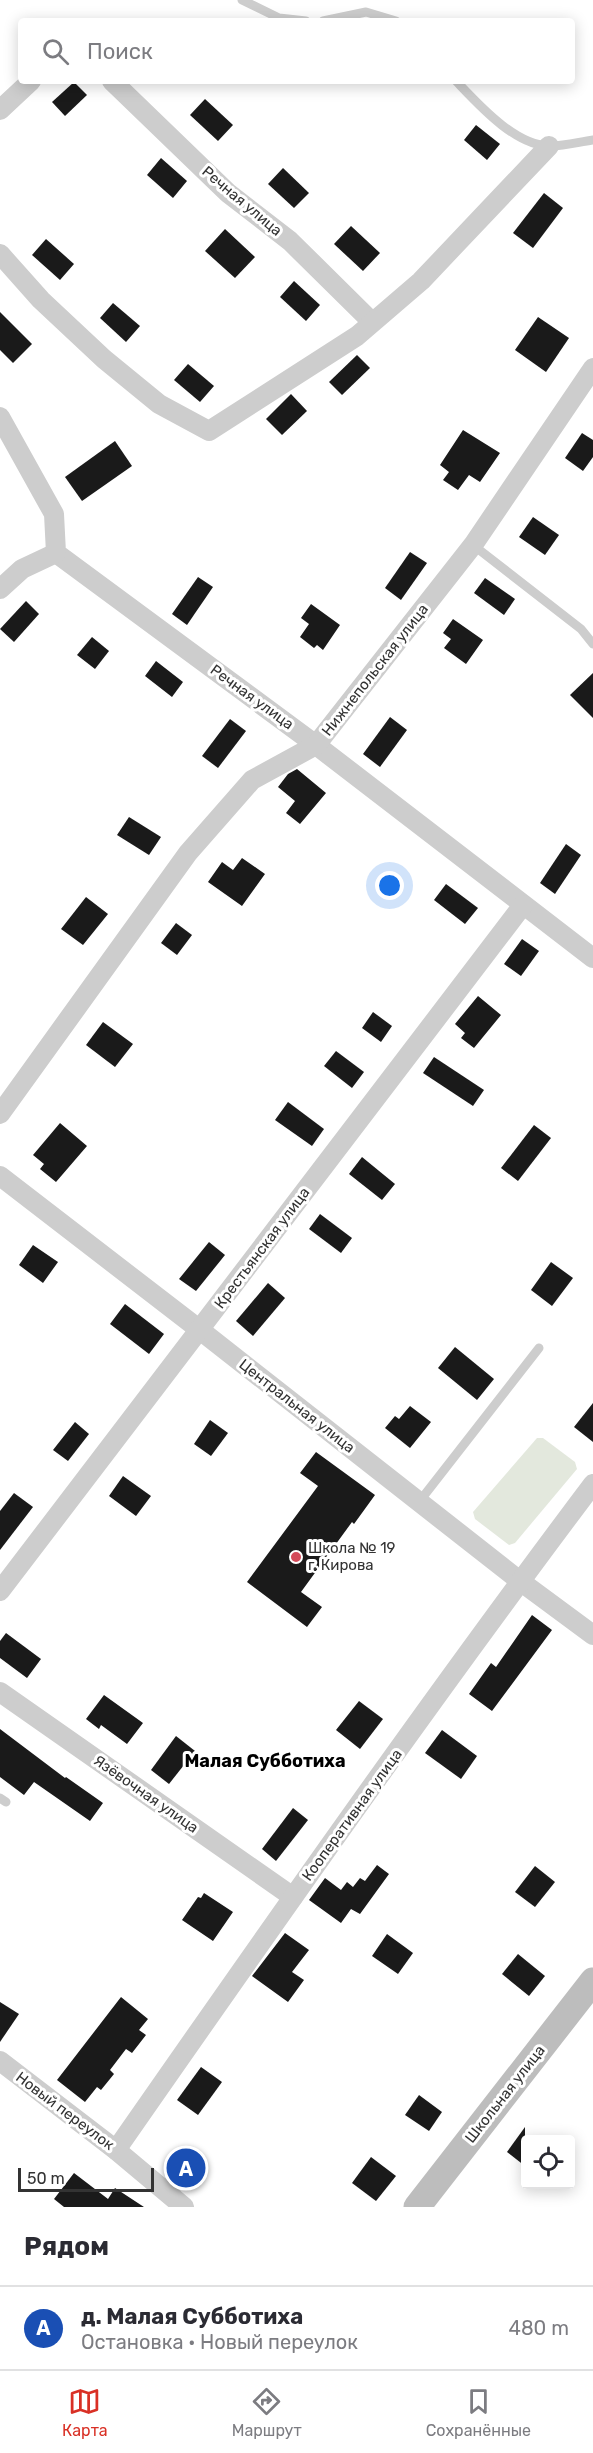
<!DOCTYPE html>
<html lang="ru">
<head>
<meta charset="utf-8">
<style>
  body { margin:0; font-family:Rubik,sans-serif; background:#f7f7f7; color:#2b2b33 }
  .controls { position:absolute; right:18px; bottom:18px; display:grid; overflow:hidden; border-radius:6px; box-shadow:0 3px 15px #0003 }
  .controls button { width:54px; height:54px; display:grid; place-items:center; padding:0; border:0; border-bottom:2px solid #e1e1e2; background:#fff; color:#2b2b33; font:30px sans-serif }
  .scale { position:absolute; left:18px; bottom:15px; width:136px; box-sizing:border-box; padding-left:6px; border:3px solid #333; border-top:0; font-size:16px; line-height:21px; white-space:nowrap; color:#333; -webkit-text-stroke:4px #fff; paint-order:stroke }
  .you { position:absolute; left:390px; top:886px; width:21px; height:21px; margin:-15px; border:4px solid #fff; border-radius:50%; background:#1a73e8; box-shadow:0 0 0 9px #1a73e833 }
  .badge { display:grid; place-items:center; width:39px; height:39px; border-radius:50%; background:#d93025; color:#fff; font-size:20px; font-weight:700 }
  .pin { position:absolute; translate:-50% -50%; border:3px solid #fff; box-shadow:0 2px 6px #0006 }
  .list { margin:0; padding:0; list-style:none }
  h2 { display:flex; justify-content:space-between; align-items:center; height:78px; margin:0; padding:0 24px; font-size:26px }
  h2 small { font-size:20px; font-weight:400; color:#7c7c81 }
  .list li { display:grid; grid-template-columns:39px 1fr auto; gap:18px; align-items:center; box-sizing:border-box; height:84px; padding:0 24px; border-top:2px solid #e1e1e2 }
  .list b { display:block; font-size:22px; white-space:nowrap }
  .list p { margin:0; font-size:20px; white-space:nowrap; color:#7c7c81 }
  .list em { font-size:20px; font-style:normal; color:#7c7c81 }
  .icon { flex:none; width:33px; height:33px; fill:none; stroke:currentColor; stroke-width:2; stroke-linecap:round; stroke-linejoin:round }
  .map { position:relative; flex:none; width:593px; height:2207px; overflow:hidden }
  .search { position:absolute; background:#fff; box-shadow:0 3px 15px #0003; left:18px; right:18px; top:18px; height:66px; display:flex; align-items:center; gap:15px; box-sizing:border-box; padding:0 21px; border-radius:6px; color:#7c7c81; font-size:22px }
  .sheet { height:162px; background:#fff }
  nav { display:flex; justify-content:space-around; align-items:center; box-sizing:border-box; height:84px; border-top:2px solid #e1e1e2; background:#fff; font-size:16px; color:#7c7c81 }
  nav a { display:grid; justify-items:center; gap:3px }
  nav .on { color:#d93025 }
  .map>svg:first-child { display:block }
  .green { fill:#e3e8dd }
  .building { fill:#1a1a1a }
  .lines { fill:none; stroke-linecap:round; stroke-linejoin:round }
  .lane { stroke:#cdcdcd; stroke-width:9 }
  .street { stroke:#cdcdcd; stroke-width:20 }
  .secondary { stroke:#bdbdbd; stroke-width:27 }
  .poi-dot { fill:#d44a59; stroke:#fff; stroke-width:2 }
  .labels { text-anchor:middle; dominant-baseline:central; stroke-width:6; stroke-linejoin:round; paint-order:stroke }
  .street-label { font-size:15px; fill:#333; stroke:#fff }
  .poi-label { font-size:15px; fill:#333; stroke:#fff; text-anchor:start }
  .quarter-label { font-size:18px; font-weight:bold; fill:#000; stroke:#fff }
</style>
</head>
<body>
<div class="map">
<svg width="593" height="2207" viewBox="0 0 593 2207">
  <rect width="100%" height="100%" fill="#fff"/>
  <!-- green -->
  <path class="green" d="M537 1438H543L575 1462 577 1469 515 1543 509 1545 475 1519 473 1512Z"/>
  <!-- building -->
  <g class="building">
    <path d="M74 82 87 95 65 116 52 102Z"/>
    <path d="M205 99 233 125 218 141 190 115Z"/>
    <path d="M476 125 500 144 487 160 464 140Z"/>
    <path d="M161 158 187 181 173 198 147 175Z"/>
    <path d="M283 168 309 193 294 208 268 184Z"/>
    <path d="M544 193 563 208 533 248 513 233Z"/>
    <path d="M351 226 380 253 363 271 334 244Z"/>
    <path d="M225 229 255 257 235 278 205 251Z"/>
    <path d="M46 239 74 264 60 280 32 255Z"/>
    <path d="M294 281 320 305 306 321 280 297Z"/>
    <path d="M113 303 140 326 126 342 100 318Z"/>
    <path d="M0 312 32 344 13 363 0 350Z"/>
    <path d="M538 317 569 338 546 372 515 350Z"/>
    <path d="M357 355 370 368 342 395 329 382Z"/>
    <path d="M188 364 214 386 200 402 174 380Z"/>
    <path d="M291 394 307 411 282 435 266 419Z"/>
    <path d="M463 430 500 453 480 482 469 475 458 490 443 480 449 472 440 465Z"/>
    <path d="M582 433 593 440V457L583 471 565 458Z"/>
    <path d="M115 441 132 466 82 501 65 477Z"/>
    <path d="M533 517 559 535 545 555 519 537Z"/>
    <path d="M410 552 427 563 401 600 385 588Z"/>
    <path d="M198 577 213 587 187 625 172 614Z"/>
    <path d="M485 578 515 599 504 615 474 593Z"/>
    <path d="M26 601 39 614 14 642 0 629Z"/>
    <path d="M311 604 340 625 323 650 317 645 314 648 300 637 309 624 301 618Z"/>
    <path d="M453 619 483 640 466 664 444 648 451 639 443 633Z"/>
    <path d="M92 637 109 651 95 669 77 655Z"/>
    <path d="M156 661 183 682 172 697 145 676Z"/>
    <path d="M593 673V718L570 695Z"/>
    <path d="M390 717 407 730 380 767 363 754Z"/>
    <path d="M230 719 246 731 218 768 202 756Z"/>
    <path d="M297 769 326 793 300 824 286 813 295 801 278 787 288 774Z"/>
    <path d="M129 817 161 837 149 855 117 835Z"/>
    <path d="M566 844 581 855 555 894 540 883Z"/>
    <path d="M242 858 265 874 242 906 208 882 222 862 233 870Z"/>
    <path d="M446 884 478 908 465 924 434 900Z"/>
    <path d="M86 897 108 914 83 945 61 929Z"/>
    <path d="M176 923 192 935 177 955 161 943Z"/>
    <path d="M522 939 539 951 521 976 504 964Z"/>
    <path d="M478 996 501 1015 474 1048 461 1038 465 1033 455 1024Z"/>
    <path d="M373 1012 392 1026 381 1042 362 1028Z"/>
    <path d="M103 1022 133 1044 115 1067 86 1045Z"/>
    <path d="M336 1051 364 1072 352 1088 324 1066Z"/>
    <path d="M434 1057 484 1090 473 1106 423 1073Z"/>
    <path d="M288 1102 324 1129 312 1146 275 1120Z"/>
    <path d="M60 1123 87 1146 56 1182 40 1169 44 1164 33 1155Z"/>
    <path d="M534 1125 551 1138 518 1181 501 1168Z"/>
    <path d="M362 1157 395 1184 382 1200 349 1174Z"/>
    <path d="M320 1214 352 1238 341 1253 309 1229Z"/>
    <path d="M209 1242 225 1255 196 1291 179 1279Z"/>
    <path d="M33 1245 58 1262 43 1283 19 1265Z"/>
    <path d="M551 1262 573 1278 552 1306 531 1290Z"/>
    <path d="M268 1283 285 1298 253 1336 236 1321Z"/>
    <path d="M125 1304 164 1334 149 1354 110 1324Z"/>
    <path d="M455 1347 494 1379 477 1400 438 1368Z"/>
    <path d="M593 1403V1442L574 1427Z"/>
    <path d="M410 1406 431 1422 410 1448 385 1428 395 1416 399 1419Z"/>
    <path d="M210 1420 228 1433 211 1456 194 1444Z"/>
    <path d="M75 1422 89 1434 68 1461 53 1450Z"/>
    <path d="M316 1452 375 1495 354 1524 352 1522 301 1592 322 1607 307 1627 247 1582 318 1486 300 1473Z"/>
    <path d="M123 1476 151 1496 136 1516 109 1496Z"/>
    <path d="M14 1493 33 1507 0 1550V1511Z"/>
    <path d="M532 1615 552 1630 492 1711 469 1694 491 1663 496 1667Z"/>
    <path d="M6 1633 41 1659 27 1678 0 1658V1641Z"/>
    <path d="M104 1695 143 1723 127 1744 101 1725 99 1729 86 1719Z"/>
    <path d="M359 1701 383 1719 360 1749 336 1730Z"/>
    <path d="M0 1729 65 1778 66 1777 103 1803 90 1821 34 1782 24 1795 0 1777Z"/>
    <path d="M442 1730 477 1756 461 1779 425 1753Z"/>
    <path d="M176 1736 195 1751 169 1784 151 1770Z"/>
    <path d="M293 1808 308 1820 276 1861 262 1849Z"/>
    <path d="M377 1865 389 1874 360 1914 351 1909 341 1923 309 1900 325 1878 341 1890 347 1882 353 1887 360 1878 365 1881Z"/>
    <path d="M535 1866 555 1882 535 1907 515 1892Z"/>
    <path d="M204 1893 233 1912 213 1941 182 1920 198 1897 201 1898Z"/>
    <path d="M285 1933 309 1950 292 1972 304 1980 288 2002 252 1976Z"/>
    <path d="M387 1934 413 1953 398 1974 372 1956Z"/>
    <path d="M518 1954 545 1976 529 1996 502 1974Z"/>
    <path d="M121 1997 148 2019 139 2030 146 2035 132 2053 126 2049 110 2070 114 2074 101 2090 97 2087 85 2102 57 2080Z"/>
    <path d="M0 2002 19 2014 0 2042Z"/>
    <path d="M201 2067 222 2082 198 2115 177 2100Z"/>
    <path d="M419 2095 442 2112 429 2131 405 2115Z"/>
    <path d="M525 2127V2166L507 2152Z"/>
    <path d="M371 2157 396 2176 376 2201 352 2183Z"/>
    <path d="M74 2173 108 2199 115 2188 144 2207H64L54 2199Z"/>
  </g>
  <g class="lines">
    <!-- lane -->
    <g class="lane">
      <path d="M242 0 279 18 306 21"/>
      <path d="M323 21 366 12 396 21"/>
      <path d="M456 81C478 104 516 147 551 146 565 146 579 142 593 140"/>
      <path d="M473 545 581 629 593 644"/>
      <path d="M419 1502 539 1348"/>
      <path d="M0 1798 6 1802"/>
    </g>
    <!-- street -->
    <g class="street">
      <path d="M112 81 228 193 290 241 372 322"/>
      <path d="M0 110 31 81"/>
      <path d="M0 254 41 300 104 359 159 404 209 431 357 336 421 281 549 146"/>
      <path d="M0 417 54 514 56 553 316 745 593 958"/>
      <path d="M0 589 22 569 56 553"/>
      <path d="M0 1114 188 853 252 780 316 745 473 545 593 368"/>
      <path d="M0 1176 200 1330 520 1581 593 1635"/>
      <path d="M0 1591 523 905"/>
      <path d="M0 1692 293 1897"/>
      <path d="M0 2061 116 2150 184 2207"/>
      <path d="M116 2150C272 1926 429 1702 593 1484"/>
    </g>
    <!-- secondary -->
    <path class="secondary" d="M417 2207 593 1981"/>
  </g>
  <!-- markers -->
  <circle class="poi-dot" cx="296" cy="1557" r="6"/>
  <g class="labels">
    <!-- street labels -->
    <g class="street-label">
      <text transform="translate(242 201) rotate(40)">Речная улица</text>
      <text transform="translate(375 670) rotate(-52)">Нижнепольская улица</text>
      <text transform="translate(252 697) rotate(36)">Речная улица</text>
      <text transform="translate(262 1248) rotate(-53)">Крестьянская улица</text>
      <text transform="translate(297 1406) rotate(38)">Центральная улица</text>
      <text transform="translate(146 1794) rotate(35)">Язёвочная улица</text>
      <text transform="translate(352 1815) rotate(-54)">Кооперативная улица</text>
      <text transform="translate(505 2094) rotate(-52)">Школьная улица</text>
      <text transform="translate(65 2111) rotate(37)">Новый переулок</text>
    </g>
    <!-- poi labels -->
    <g class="poi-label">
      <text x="308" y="1548">Школа № 19<tspan x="308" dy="17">г. Кирова</tspan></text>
    </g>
    <!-- quarter labels -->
    <g class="quarter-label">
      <text x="265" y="1761">Малая Субботиха</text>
    </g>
  </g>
</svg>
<div class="controls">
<button><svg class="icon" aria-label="locate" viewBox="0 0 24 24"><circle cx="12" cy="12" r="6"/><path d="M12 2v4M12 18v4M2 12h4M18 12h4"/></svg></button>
</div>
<div class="scale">50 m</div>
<div class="you"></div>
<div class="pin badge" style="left:186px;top:2168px;background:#1a4fb4">A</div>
<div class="search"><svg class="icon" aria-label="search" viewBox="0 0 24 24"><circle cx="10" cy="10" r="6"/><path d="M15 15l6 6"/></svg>Поиск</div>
</div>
<section class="sheet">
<h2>Рядом<small></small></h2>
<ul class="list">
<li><span class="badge" style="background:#1a4fb4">A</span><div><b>д. Малая Субботиха</b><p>Остановка · Новый переулок</p></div><em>480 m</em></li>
</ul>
</section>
<nav>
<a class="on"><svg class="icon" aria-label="map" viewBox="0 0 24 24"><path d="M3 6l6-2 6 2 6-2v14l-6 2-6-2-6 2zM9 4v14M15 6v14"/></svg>Карта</a>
<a><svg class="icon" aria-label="directions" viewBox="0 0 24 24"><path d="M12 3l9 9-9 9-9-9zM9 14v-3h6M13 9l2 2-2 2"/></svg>Маршрут</a>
<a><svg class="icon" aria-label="saved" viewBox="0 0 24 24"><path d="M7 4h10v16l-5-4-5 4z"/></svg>Сохранённые</a>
</nav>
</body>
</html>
